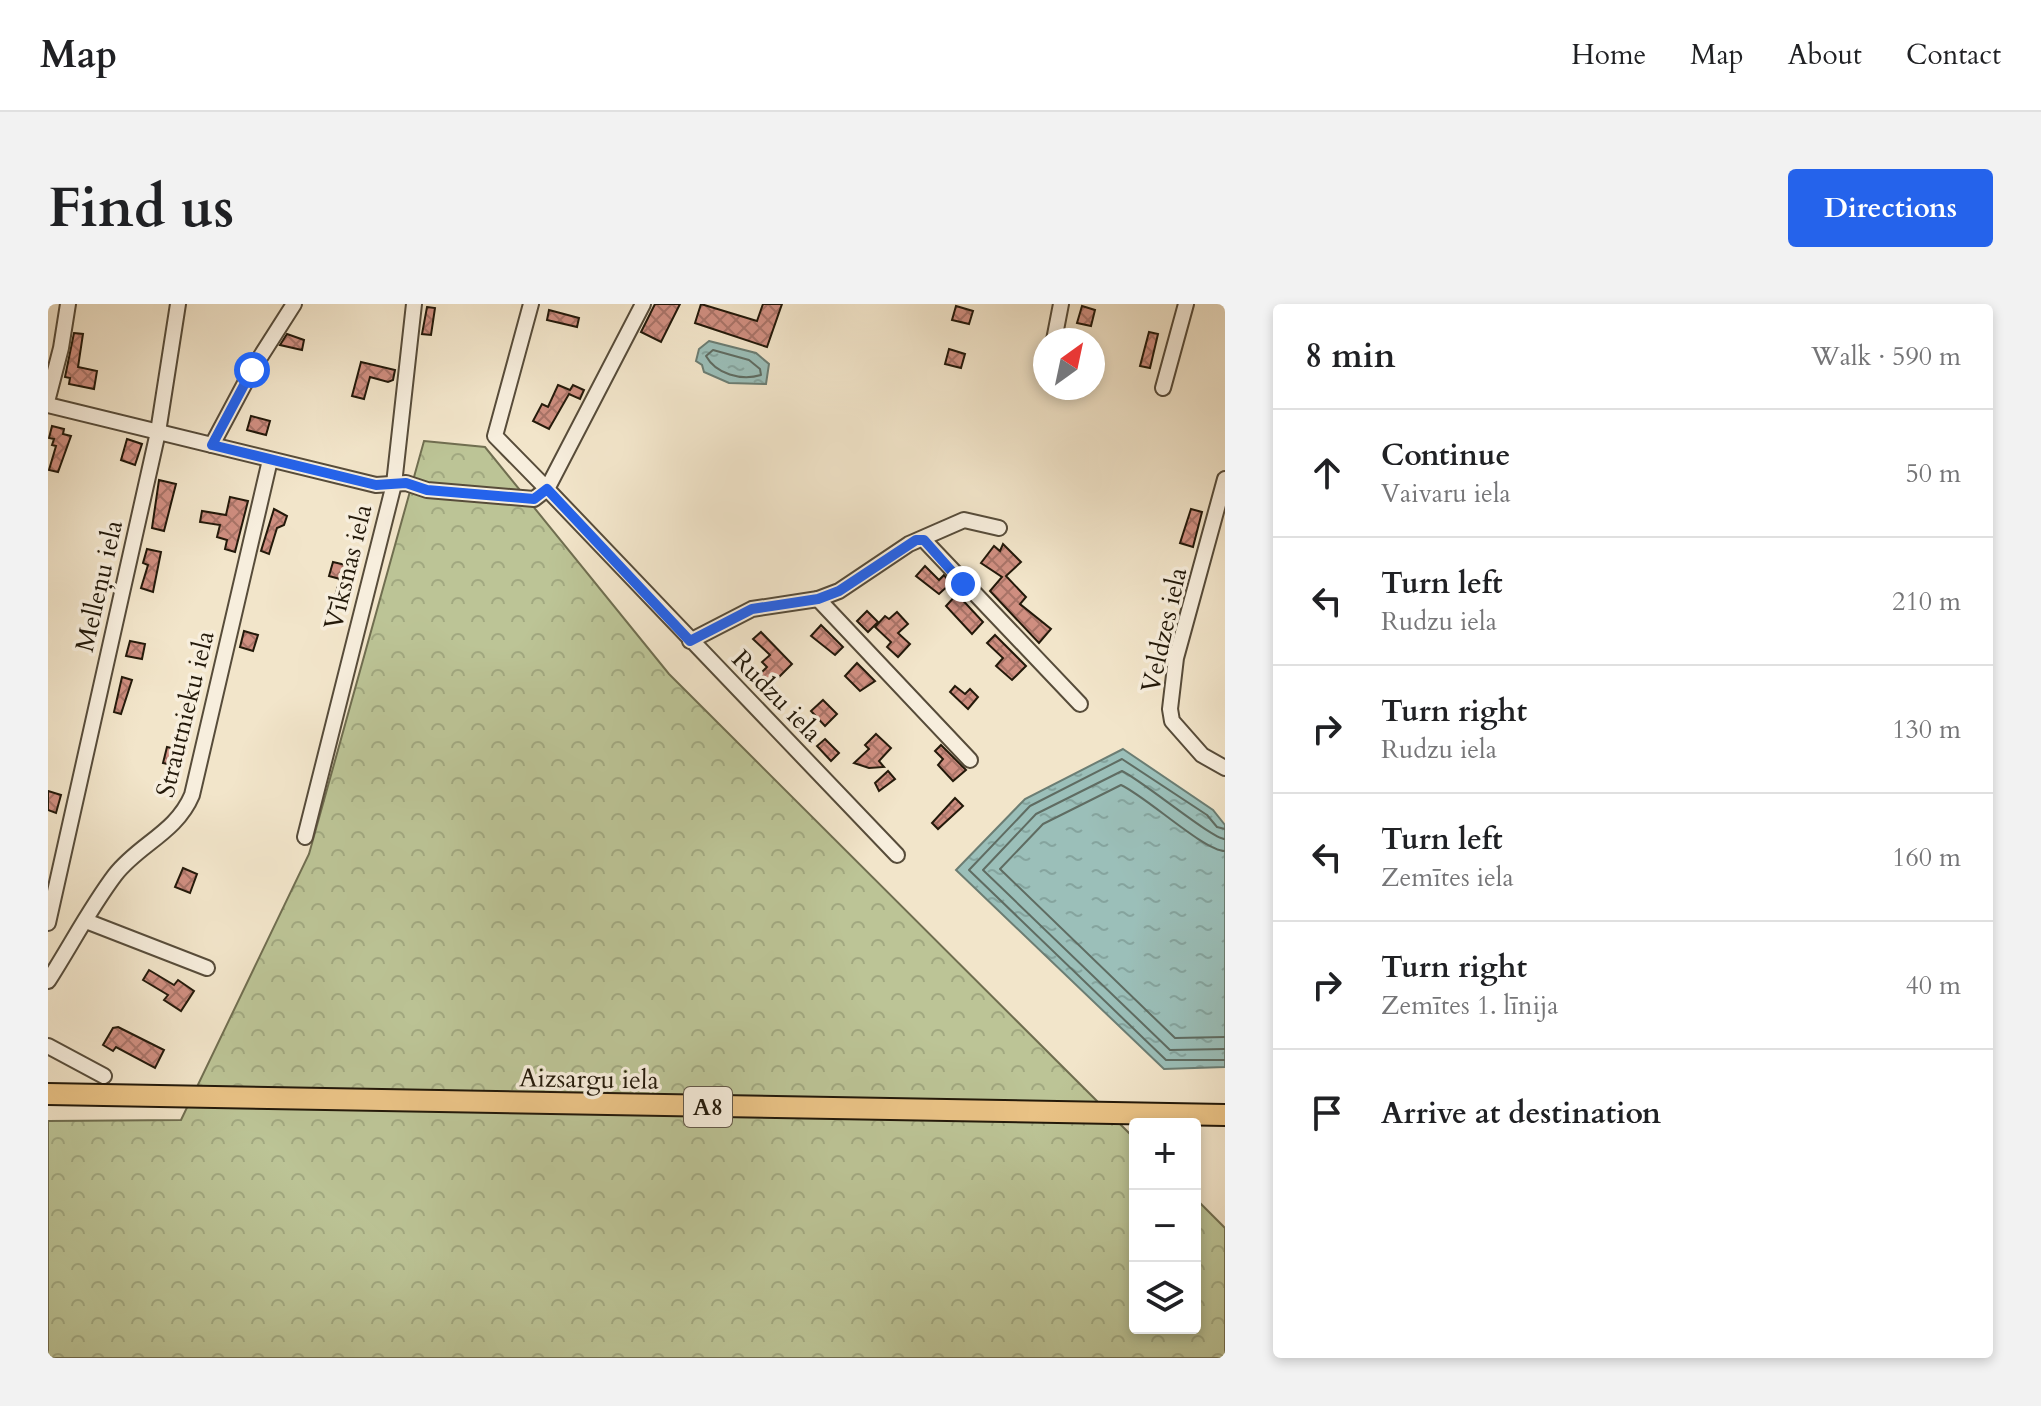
<!DOCTYPE html>
<html lang="en">
<head>
<meta charset="utf-8">
<style>
  body { margin:0; font-family:Cardo,serif; background:#f2f2f2; color:#202124 }
  .controls { position:absolute; right:24px; bottom:24px; display:grid; overflow:hidden; border-radius:8px; box-shadow:0 4px 12px #0003 }
  .controls button { width:72px; height:72px; display:grid; place-items:center; padding:0; border:0; border-bottom:2px solid #e0e0e0; background:#fff; color:#202124; font:40px sans-serif }
  .compass { position:absolute; left:985px; top:24px; width:72px; height:72px; border-radius:50%; background:#fff; box-shadow:0 4px 12px #0003; rotate:33deg }
  .stop { position:absolute; width:24px; height:24px; margin:-18px; border:6px solid #2563eb; border-radius:50%; background:#fff }
  .stop.end { background:#2563eb; border-color:#fff; box-shadow:0 2px 8px #0008 }
  .list { margin:0; padding:0; list-style:none }
  h2 { display:flex; justify-content:space-between; align-items:center; height:104px; margin:0; padding:0 32px; font-size:34px }
  h2 small { font-size:26px; font-weight:400; color:#757577 }
  .list li { display:grid; grid-template-columns:52px 1fr auto; gap:24px; align-items:center; box-sizing:border-box; height:128px; padding:0 32px; border-top:2px solid #e0e0e0 }
  .list b { display:block; font-size:30px; white-space:nowrap }
  .list p { margin:0; font-size:26px; white-space:nowrap; color:#757577 }
  .list em { font-size:26px; font-style:normal; color:#757577 }
  .icon { flex:none; width:44px; height:44px; fill:none; stroke:currentColor; stroke-width:2; stroke-linecap:round; stroke-linejoin:round }
  .map { position:relative; flex:none; width:1177px; height:1054px; overflow:hidden; border-radius:8px }
  header { display:flex; align-items:center; gap:48px; box-sizing:border-box; height:112px; padding:0 40px; background:#fff; border-bottom:2px solid #e0e0e0 }
  header strong { font-size:38px }
  nav { display:flex; gap:44px; margin-inline-start:auto; font-size:28px }
  .intro { display:flex; align-items:center; justify-content:space-between; box-sizing:border-box; height:192px; padding:0 48px }
  h1 { margin:0; font-size:56px }
  .button { padding:20px 36px; border-radius:8px; background:#2563eb; color:#fff; font-size:28px; font-weight:700 }
  main { display:flex; gap:48px; padding:0 48px }
  aside { flex:1; background:#fff; border-radius:8px; box-shadow:0 4px 12px #0003 }
  .map>svg:first-child { display:block }
  .forest { fill:url(#forest-crowns); stroke:#706e50; stroke-width:2 }
  .water { fill:url(#water-ripples); stroke:#6b7d73; stroke-width:2 }
  .lines { fill:none; stroke-linecap:round; stroke-linejoin:round }
  .shore { stroke:#5f6c62; stroke-width:2 }
  .building { fill:url(#building-cross-hatch); stroke:#23190a; stroke-width:2 }
  .minor-casing { stroke:#574c3a; stroke-width:18 }
  .highway-casing { stroke:#23190a; stroke-width:24 }
  .minor { stroke:#f7eedd; stroke-width:14 }
  .highway { stroke:#e9c285; stroke-width:20 }
  .route { stroke:#2563eb; stroke-width:10 }
  .labels { text-anchor:middle; dominant-baseline:central; stroke-width:7; stroke-linejoin:round; paint-order:stroke }
  .shield { fill:#f7eedd; stroke:#635949; stroke-width:2 }
  .shield-label { font-size:24px; font-weight:bold; fill:#23190a }
  .street-label { font-size:26px; fill:#23190a; stroke:#f7eedd }
</style>
</head>
<body>
<header>
<strong>Map</strong>
<nav><a>Home</a><a>Map</a><a>About</a><a>Contact</a></nav>
</header>
<div class="intro"><h1>Find us</h1><a class="button">Directions</a></div>
<main>
<div class="map">
<svg width="1177" height="1054" viewBox="0 0 1177 1054">
  <defs>
    <pattern id="forest-crowns" width="20" height="18" patternUnits="userSpaceOnUse" patternTransform="scale(2)"><rect width="20" height="18" fill="#bcc496"/><path d="M2 6a3 3 0 1 1 6 0M12 15a3 3 0 1 1 6 0" fill="none" stroke="#a1a880"/></pattern>
    <pattern id="water-ripples" width="26" height="14" patternUnits="userSpaceOnUse" patternTransform="scale(2)"><rect width="26" height="14" fill="#9bbfb9"/><path d="M2 4q2-2 4 0t4 0M15 11q2-2 4 0t4 0" fill="none" stroke="#85a49e"/></pattern>
    <pattern id="building-cross-hatch" width="8" height="8" patternUnits="userSpaceOnUse" patternTransform="scale(2)"><rect width="8" height="8" fill="#cf8e80"/><path d="M0 0l8 8M0 8l8-8" fill="none" stroke="#a87367"/></pattern>
  </defs>
  <rect width="100%" height="100%" fill="#f2e5ca"/>
  <filter id="stains"><feTurbulence type="fractalNoise" baseFrequency=".0025" numOctaves="4"/><feColorMatrix values="0 0 0 0 .2 0 0 0 0 .09 0 0 0 0 .02 0 0 0 .5 -.17"/></filter>
  <radialGradient id="worn" r=".72"><stop offset=".6" stop-color="#630" stop-opacity="0"/><stop offset="1" stop-color="#630" stop-opacity=".3"/></radialGradient>
  <!-- forest -->
  <path class="forest" d="M376 137 437 143 621 370 1087 835V1024H1147V894L1177 924V1054H0V817L133 816 261 550Z"/>
  <!-- water -->
  <g class="water">
    <path d="M661 37 708 49 721 60 718 80 681 79 656 68 654 61 648 57 651 45Z"/>
    <path d="M1075 445 1165 506 1177 521V763L1116 765 908 566 977 495Z"/>
  </g>
  <g class="lines">
    <!-- shore -->
    <g class="shore">
      <path d="M665 46 701 56 712 65 713 71C693 77 668 70 658 52Z"/>
      <path d="M1177 525 1169 523 1159 511 1074 455 982 502 921 566 1118 756H1177"/>
      <path d="M1177 535C1164 535 1095 477 1074 467L988 510 935 566 1122 746 1177 745"/>
      <path d="M1177 547C1156 547 1099 493 1073 481L995 520 952 565 1127 734 1177 733"/>
    </g>
  </g>
  <!-- building -->
  <g class="building">
    <path d="M607 0H632L613 38 593 28Z"/>
    <path d="M653 0 709 17 715 0H734L719 43 647 19Z"/>
    <path d="M908 2 925 7 921 20 904 16Z"/>
    <path d="M1034 2 1047 6 1043 22 1029 19Z"/>
    <path d="M379 3 387 4 383 31 374 30Z"/>
    <path d="M501 6 531 14 529 23 499 16Z"/>
    <path d="M1101 28 1110 30 1102 64 1092 62Z"/>
    <path d="M26 29 35 30 30 63 49 67 46 85 21 80 22 74 17 73Z"/>
    <path d="M239 30 256 36 254 46 232 41Z"/>
    <path d="M901 45 917 50 913 64 897 60Z"/>
    <path d="M313 58 347 66 345 76 340 78 322 73 316 95 304 92Z"/>
    <path d="M510 81 522 86 525 81 536 86 532 95 521 90 501 125 485 117 494 100 500 103Z"/>
    <path d="M203 112 222 117 218 131 199 126Z"/>
    <path d="M4 122 16 125 15 130 23 132 10 168 1 166 8 142 4 141 6 135 1 134Z"/>
    <path d="M79 135 94 140 87 161 73 156Z"/>
    <path d="M111 176 128 180 116 227 104 224Z"/>
    <path d="M182 193 200 197 187 248 177 245 179 236 169 233 172 221 152 218 154 207 178 211Z"/>
    <path d="M226 205 239 212 236 221 229 224 221 250 213 247Z"/>
    <path d="M1143 205 1154 208 1145 243 1132 239Z"/>
    <path d="M955 240 973 258 958 272 978 293 972 300 1003 325 991 339 942 287 954 273 933 259 946 242 952 247Z"/>
    <path d="M99 245 113 248 105 288 93 284 100 261 95 259Z"/>
    <path d="M285 258 302 262 300 269 306 270 297 302 285 299 292 275 281 272Z"/>
    <path d="M877 262 891 276 896 271 903 279 891 290 868 272Z"/>
    <path d="M909 290 935 318 924 330 898 302Z"/>
    <path d="M819 307 830 318 820 328 809 317Z"/>
    <path d="M849 308 860 320 850 329 862 340 850 353 839 343 843 338 827 323 837 312 841 315Z"/>
    <path d="M773 321 795 343 787 351 763 332Z"/>
    <path d="M196 327 210 331 205 347 192 343Z"/>
    <path d="M713 328 744 360 723 381 712 370 719 363 714 358 722 351 705 335Z"/>
    <path d="M947 331 978 362 964 376 948 362 955 354 939 339Z"/>
    <path d="M82 337 97 340 94 355 78 352Z"/>
    <path d="M809 359 827 377 812 387 797 372Z"/>
    <path d="M74 373 84 376 73 410 66 408Z"/>
    <path d="M907 382 917 390 922 385 930 393 920 405 902 388Z"/>
    <path d="M775 396 789 410 777 422 763 407Z"/>
    <path d="M828 430 843 444 831 457 836 463 821 464 806 459 821 445 817 441Z"/>
    <path d="M777 435 791 449 783 457 769 442Z"/>
    <path d="M893 441 918 466 905 477 890 461 895 455 887 447Z"/>
    <path d="M119 443 132 446 128 462 115 459Z"/>
    <path d="M840 467 847 475 831 487 827 479Z"/>
    <path d="M0 487 13 491 8 509 0 506Z"/>
    <path d="M907 494 915 502 890 525 884 519Z"/>
    <path d="M135 564 149 570 142 589 127 583Z"/>
    <path d="M101 666 126 681 130 676 146 687 133 707 116 696 120 691 95 676Z"/>
    <path d="M70 723 116 746 107 764 68 743 65 747 55 741 65 724Z"/>
  </g>
  <g class="lines">
    <defs>
      <g id="minor">
        <path d="M483 0 447 132 499 185 595 0"/>
        <path d="M1006 36 1013 0"/>
        <path d="M1115 84 1138 0"/>
        <path d="M0 94 13 44 20 0"/>
        <path d="M0 101 328 181 358 179 379 186 486 195 499 185 849 551"/>
        <path d="M164 141 204 66 246 0"/>
        <path d="M1177 175 1128 354 1122 405 1124 417 1154 451 1177 464"/>
        <path d="M876 236 1032 400"/>
        <path d="M770 295 922 456"/>
        <path d="M642 337 704 305 770 295 791 287 861 240 916 216 951 224"/>
        <path d="M257 533 346 180 366 0"/>
        <path d="M38 617 159 664"/>
        <path d="M0 619 110 128 130 0"/>
        <path d="M0 677C22 643 42 604 67 571 91 540 128 529 144 491L222 156"/>
        <path d="M0 742 56 772"/>
      </g>
      <path id="highway" d="M0 790 1177 811"/>
    </defs>
    <!-- minor casing -->
    <use href="#minor" class="minor-casing"/>
    <!-- highway casing -->
    <use href="#highway" class="highway-casing"/>
    <!-- minor -->
    <use href="#minor" class="minor"/>
    <!-- highway -->
    <use href="#highway" class="highway"/>
  </g>
  <g class="lines">
    <!-- route -->
    <path class="route" d="M204 66 164 141 328 181 358 179 379 186 486 195 499 185 642 337 704 305 770 295 791 287 868 236H876L915 280"/>
  </g>
  <g class="labels">
    <!-- shield labels -->
    <rect class="shield" x="636" y="783" width="48" height="40" rx="6"/>
    <g class="shield-label">
      <text x="660" y="803">A8</text>
    </g>
    <!-- street labels -->
    <g class="street-label">
      <text transform="translate(300 263) rotate(-76)">Vīksnas iela</text>
      <text transform="translate(51 282) rotate(-77)">Melleņu iela</text>
      <text transform="translate(1116 326) rotate(-77)">Veldzes iela</text>
      <text transform="translate(729 392) rotate(46)">Rudzu iela</text>
      <text transform="translate(137 410) rotate(-76)">Strautnieku iela</text>
      <text transform="translate(541 775) rotate(1)">Aizsargu iela</text>
    </g>
  </g>
  <rect width="100%" height="100%" filter="url(#stains)"/>
  <rect width="100%" height="100%" fill="url(#worn)"/>
</svg>
<div class="controls">
<button>+</button>
<button>−</button>
<button><svg class="icon" aria-label="layers" viewBox="0 0 24 24"><path d="M12 4l9 5-9 5-9-5zM3 14l9 5 9-5"/></svg></button>
</div>
<svg class="compass" viewBox="-18 -18 36 36"><path d="M0-13l5 13h-10z" fill="#e53935"/><path d="M0 13l5-13h-10z" fill="#757577"/></svg>
<div class="stop" style="left:204px;top:66px"></div>
<div class="stop end" style="left:915px;top:280px"></div>
</div>
<aside>
<h2>8 min<small>Walk · 590 m</small></h2>
<ul class="list">
<li><svg class="icon" aria-label="ahead" viewBox="0 0 24 24"><path d="M12 20V5M6 11l6-6 6 6"/></svg><div><b>Continue</b><p>Vaivaru iela</p></div><em>50 m</em></li>
<li><svg class="icon" aria-label="left" viewBox="0 0 24 24"><path d="M17 20v-9H6M10 6l-5 5 5 5"/></svg><div><b>Turn left</b><p>Rudzu iela</p></div><em>210 m</em></li>
<li><svg class="icon" aria-label="right" viewBox="0 0 24 24"><path d="M7 20v-9h11M14 6l5 5-5 5"/></svg><div><b>Turn right</b><p>Rudzu iela</p></div><em>130 m</em></li>
<li><svg class="icon" aria-label="left" viewBox="0 0 24 24"><path d="M17 20v-9H6M10 6l-5 5 5 5"/></svg><div><b>Turn left</b><p>Zemītes iela</p></div><em>160 m</em></li>
<li><svg class="icon" aria-label="right" viewBox="0 0 24 24"><path d="M7 20v-9h11M14 6l5 5-5 5"/></svg><div><b>Turn right</b><p>Zemītes 1. līnija</p></div><em>40 m</em></li>
<li><svg class="icon" aria-label="arrive" viewBox="0 0 24 24"><path d="M6 21V4h12l-3 4 3 4H6"/></svg><div><b>Arrive at destination</b></div></li>
</ul>
</aside>
</main>
</body>
</html>
